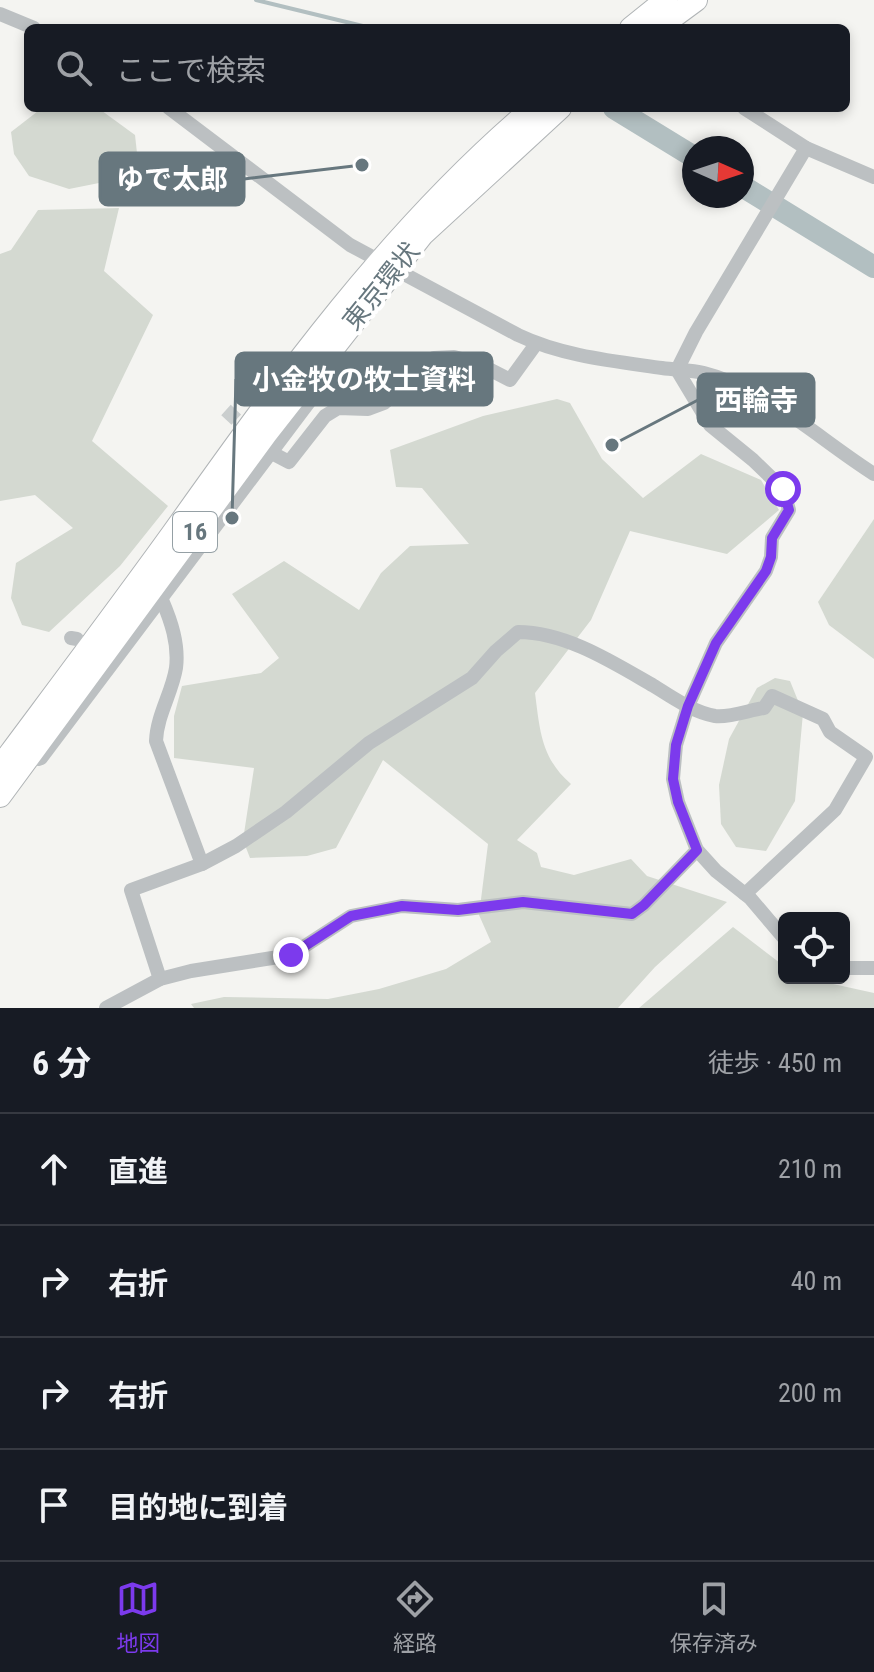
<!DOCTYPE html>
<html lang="ja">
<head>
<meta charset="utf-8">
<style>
  body { margin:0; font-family:"Roboto Condensed","Noto Sans JP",sans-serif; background:#20242c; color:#f1f3f6 }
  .controls { position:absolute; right:24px; bottom:24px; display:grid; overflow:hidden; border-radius:12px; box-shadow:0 4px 12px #0003 }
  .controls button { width:72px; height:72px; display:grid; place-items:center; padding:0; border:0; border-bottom:2px solid #363941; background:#171b24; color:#f1f3f6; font:40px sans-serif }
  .compass { position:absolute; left:682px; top:136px; width:72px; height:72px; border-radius:50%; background:#171b24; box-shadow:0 4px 12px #0003; rotate:93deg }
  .stop { position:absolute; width:24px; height:24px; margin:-18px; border:6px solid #7c3aed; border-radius:50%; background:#fff }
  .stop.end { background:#7c3aed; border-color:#fff; box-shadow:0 2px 8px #0008 }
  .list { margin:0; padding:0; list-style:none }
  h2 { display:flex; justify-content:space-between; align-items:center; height:104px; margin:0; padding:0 32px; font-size:34px }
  h2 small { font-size:26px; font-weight:400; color:#9ea1a6 }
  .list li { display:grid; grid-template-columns:52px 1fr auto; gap:24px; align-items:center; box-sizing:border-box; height:112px; padding:0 32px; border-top:2px solid #363941 }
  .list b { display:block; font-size:30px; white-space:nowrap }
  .list em { font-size:26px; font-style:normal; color:#9ea1a6 }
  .icon { flex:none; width:44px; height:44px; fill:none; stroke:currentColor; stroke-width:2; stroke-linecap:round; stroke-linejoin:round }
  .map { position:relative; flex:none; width:874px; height:1008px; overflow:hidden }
  .search { position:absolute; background:#171b24; box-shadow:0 4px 12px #0003; left:24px; right:24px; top:24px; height:88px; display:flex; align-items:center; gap:20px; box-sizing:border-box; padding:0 28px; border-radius:12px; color:#9ea1a6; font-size:30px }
  .sheet { height:552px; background:#171b24 }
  nav { display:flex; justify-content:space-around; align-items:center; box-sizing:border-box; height:112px; border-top:2px solid #363941; background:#171b24; font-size:22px; color:#9ea1a6 }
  nav a { display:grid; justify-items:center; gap:4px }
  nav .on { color:#7c3aed }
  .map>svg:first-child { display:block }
  .green { fill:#d4d9d1 }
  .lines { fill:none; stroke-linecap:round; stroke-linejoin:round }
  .stream { stroke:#b2bfc1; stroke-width:4 }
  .river { stroke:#b2bfc1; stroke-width:22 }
  .minor-tunnel { stroke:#cacece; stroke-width:14; stroke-dasharray:14 7; stroke-linecap:butt }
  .highway-casing { stroke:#b0b4b6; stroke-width:24 }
  .minor { stroke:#bcc0c2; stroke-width:14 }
  .highway { stroke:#fff; stroke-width:22 }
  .route { stroke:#7c3aed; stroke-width:10 }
  .labels { text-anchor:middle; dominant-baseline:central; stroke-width:8; stroke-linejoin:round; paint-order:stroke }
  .shield { fill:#fff; stroke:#95a0a5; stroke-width:2 }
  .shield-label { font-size:24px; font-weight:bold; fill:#67777e }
  .street-label { font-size:26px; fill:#67777e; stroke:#fff }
  .leader { fill:none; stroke:#67777e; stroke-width:3 }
  .callout-dot { fill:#67777e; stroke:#fff; stroke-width:3 }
  .callout { fill:#67777e; stroke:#67777e; stroke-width:3 }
  .callout-label { font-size:28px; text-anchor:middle; font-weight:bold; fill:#fff }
</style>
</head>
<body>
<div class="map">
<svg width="874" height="1008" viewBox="0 0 874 1008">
  <rect width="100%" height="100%" fill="#f4f4f1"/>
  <!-- green -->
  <g class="green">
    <path d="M42 108H98L135 135 137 153 119 179 69 189 29 176 14 154 11 132Z"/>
    <path d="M119 208 104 271 153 315 92 441 168 506 120 566 49 632 22 625 11 598 16 563 73 528 35 495 0 501V254L11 250 38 210Z"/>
    <path d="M557 399 570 403 602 459 643 498 701 454 761 480 779 510 727 554 630 531 591 620 535 693C540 731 541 758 571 784L517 840 537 853 541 867 574 875 631 859 647 876 727 902 655 967 618 1008H194L191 1004 224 997 328 999 379 989 446 969 491 942 479 915 488 844 383 760 336 848 307 856 250 858 243 840 254 768 174 758V716L182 686 261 673 279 658 232 594 284 561 359 610 381 573 410 546 469 544 422 488 396 487 390 450 483 416Z"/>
    <path d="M874 519V659L829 625 818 602Z"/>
    <path d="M775 678 790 681 803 713 795 801 766 851 736 847 721 824 719 785 729 739 757 688Z"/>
    <path d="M733 927 784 966V978H806L874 993V1008H639Z"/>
  </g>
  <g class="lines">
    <!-- stream -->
    <path class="stream" d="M256 0 371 28"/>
    <!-- river -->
    <g class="river">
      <path d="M614 108 694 157"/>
      <path d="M742 186 874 267"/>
    </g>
    <!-- minor-tunnel -->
    <path class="minor-tunnel" d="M226 410 253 435"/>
    <defs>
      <g id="highway">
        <path d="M631 28 666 0"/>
        <path d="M658 28 696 0"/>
        <path d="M0 767C58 689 116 612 173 533 281 381 390 229 533 108"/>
        <path d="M0 796 266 434 422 235 560 108"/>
      </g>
    </defs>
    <!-- highway casing -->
    <use href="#highway" class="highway-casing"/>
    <!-- minor -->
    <g class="minor">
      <path d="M0 14 34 28"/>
      <path d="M169 108 350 245 518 335C562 356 613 361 662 368 676 370 691 370 704 373 768 389 820 440 874 474"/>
      <path d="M744 108 806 148 874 177"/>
      <path d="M270 452 289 462 325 416 338 408 368 409 384 403 434 358 454 357 479 364 510 380 536 344"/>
      <path d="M162 600C171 621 179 644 176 668 172 693 157 715 156 741L202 864"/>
      <path d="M71 638 77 639"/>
      <path d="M38 759 41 758 312 398 305 382"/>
      <path d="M784 938 750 898 716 871 697 850 678 802 673 779 676 745 688 706 716 643 766 571 771 557 772 538 789 510 783 489 753 460 710 425 677 370 696 332 806 148"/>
      <path d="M844 968H874"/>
      <path d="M160 979 131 890 202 864 236 846 286 812 369 743 472 678 496 651 518 632C566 632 614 663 654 686 673 698 693 712 715 716 729 718 750 710 764 708L772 696 823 719 830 732 866 757 835 810 745 894"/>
      <path d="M106 1008 160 979 191 971 291 955 351 916 402 906 458 910 523 902 632 914 644 905 697 850"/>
    </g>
    <!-- highway -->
    <use href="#highway" class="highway"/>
  </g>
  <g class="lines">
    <!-- route -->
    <path class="route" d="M291 955 351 916 402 906 458 910 523 902 632 914 644 905 697 850 678 802 673 779 676 745 688 706 716 643 766 571 771 557 772 538 789 510 783 489"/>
  </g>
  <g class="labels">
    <!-- shield labels -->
    <rect class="shield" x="173" y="512" width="44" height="40" rx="6"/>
    <g class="shield-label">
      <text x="195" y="532">16</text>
    </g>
    <!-- street labels -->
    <g class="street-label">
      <text transform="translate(381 286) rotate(-51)">東京環状</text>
    </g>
  </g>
  <!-- callouts -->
  <path class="leader" d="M362 165L244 179M232 518L236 379M612 445L698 400"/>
  <g class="callout-dot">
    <circle cx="362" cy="165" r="8"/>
    <circle cx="232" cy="518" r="8"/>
    <circle cx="612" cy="445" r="8"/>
  </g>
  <g class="callout">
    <rect x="100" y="153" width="144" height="52" rx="8"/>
    <rect x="236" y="353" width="256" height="52" rx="8"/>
    <rect x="698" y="374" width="116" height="52" rx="8"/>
  </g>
  <g class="callout-label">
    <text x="172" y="189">ゆで太郎</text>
    <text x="364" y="389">小金牧の牧士資料</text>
    <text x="756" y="410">西輪寺</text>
  </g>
</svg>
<div class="controls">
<button><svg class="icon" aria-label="locate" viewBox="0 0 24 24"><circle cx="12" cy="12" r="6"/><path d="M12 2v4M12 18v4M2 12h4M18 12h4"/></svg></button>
</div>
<svg class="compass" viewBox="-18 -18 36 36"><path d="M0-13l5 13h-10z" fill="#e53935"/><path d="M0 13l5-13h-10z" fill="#9ea1a6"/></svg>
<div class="stop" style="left:783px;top:489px"></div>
<div class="stop end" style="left:291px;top:955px"></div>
<div class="search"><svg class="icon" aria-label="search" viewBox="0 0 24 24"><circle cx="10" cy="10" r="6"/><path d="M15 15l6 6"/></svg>ここで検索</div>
</div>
<section class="sheet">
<h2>6 分<small>徒歩 · 450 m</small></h2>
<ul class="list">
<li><svg class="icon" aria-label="ahead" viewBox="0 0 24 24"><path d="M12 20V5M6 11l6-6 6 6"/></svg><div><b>直進</b></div><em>210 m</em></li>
<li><svg class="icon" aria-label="right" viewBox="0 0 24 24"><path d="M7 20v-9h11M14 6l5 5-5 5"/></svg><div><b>右折</b></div><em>40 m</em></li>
<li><svg class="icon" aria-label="right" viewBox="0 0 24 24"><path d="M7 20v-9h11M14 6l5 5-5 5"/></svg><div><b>右折</b></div><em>200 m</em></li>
<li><svg class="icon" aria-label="arrive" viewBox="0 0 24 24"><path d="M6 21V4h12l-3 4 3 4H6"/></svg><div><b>目的地に到着</b></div></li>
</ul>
</section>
<nav>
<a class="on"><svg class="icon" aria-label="map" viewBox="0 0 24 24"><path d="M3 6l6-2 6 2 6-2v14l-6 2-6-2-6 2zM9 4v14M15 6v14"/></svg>地図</a>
<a><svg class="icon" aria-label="directions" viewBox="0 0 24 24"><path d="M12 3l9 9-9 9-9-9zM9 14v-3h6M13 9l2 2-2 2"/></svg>経路</a>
<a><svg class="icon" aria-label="saved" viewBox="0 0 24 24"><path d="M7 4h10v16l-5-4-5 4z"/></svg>保存済み</a>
</nav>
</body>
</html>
